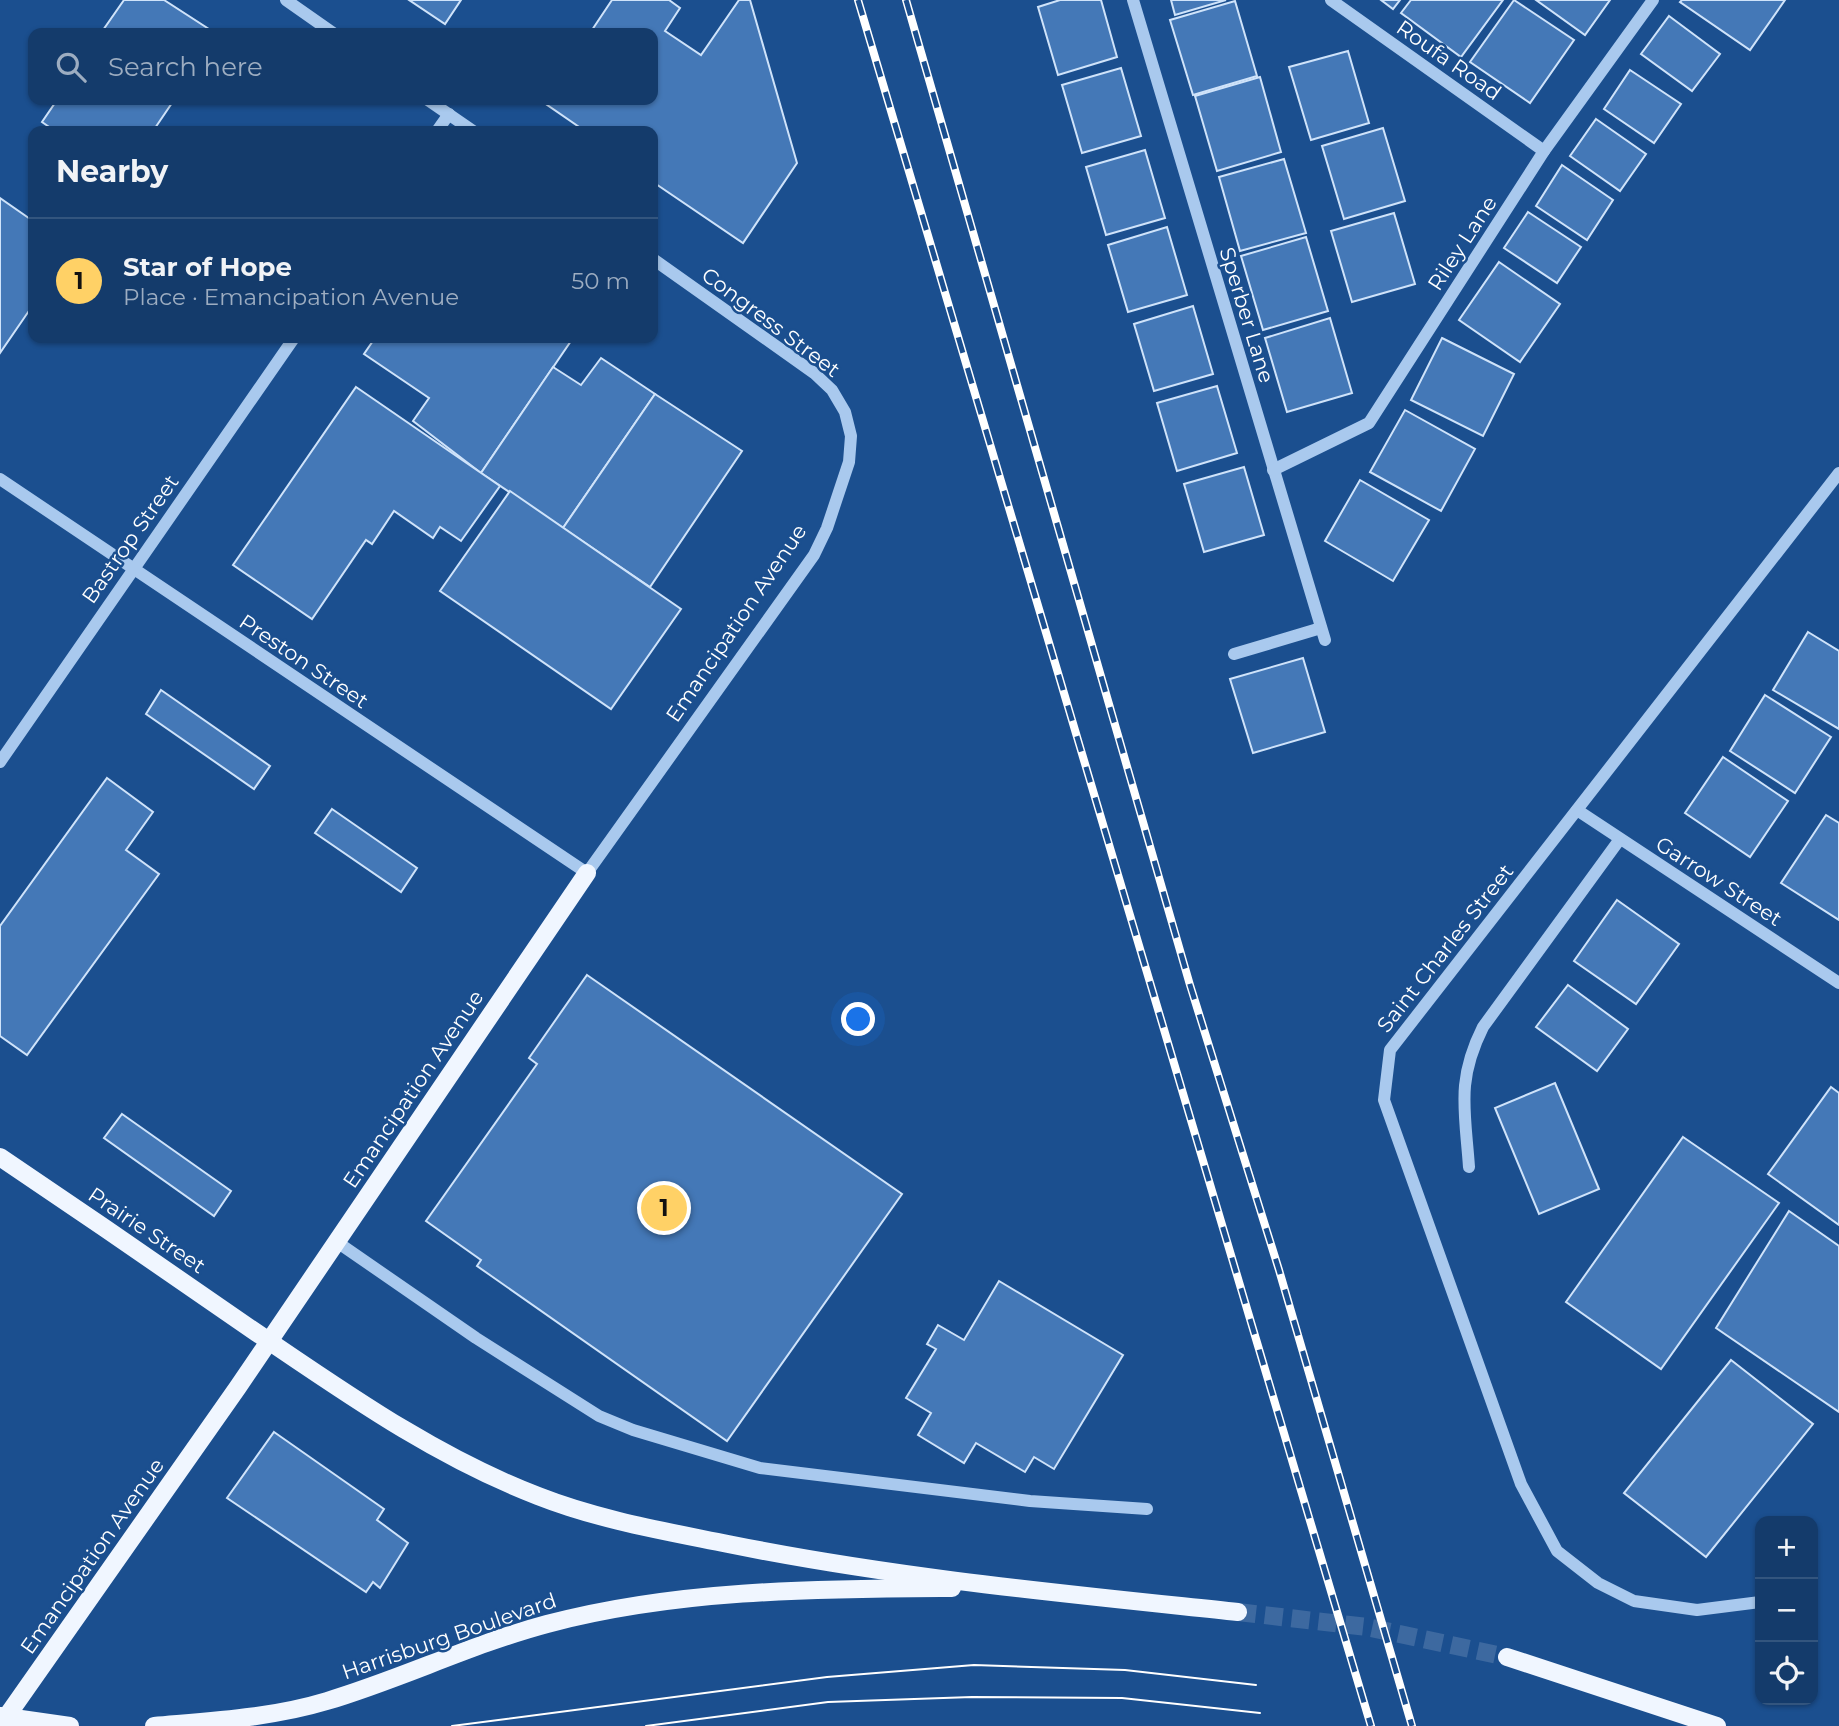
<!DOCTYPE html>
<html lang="en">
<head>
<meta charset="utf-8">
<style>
  body { margin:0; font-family:Montserrat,sans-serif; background:#1d4271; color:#f1f3f6 }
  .controls { position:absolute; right:21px; bottom:21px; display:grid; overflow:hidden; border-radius:14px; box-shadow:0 2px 5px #0004 }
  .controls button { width:63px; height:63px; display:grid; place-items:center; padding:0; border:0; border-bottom:2px solid #33557e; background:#143b6b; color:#f1f3f6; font:35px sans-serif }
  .you { position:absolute; left:859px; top:1020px; width:24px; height:24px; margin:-18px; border:5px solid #fff; border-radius:50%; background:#1a73e8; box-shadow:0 0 0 10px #1a73e833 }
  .badge { display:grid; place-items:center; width:46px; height:46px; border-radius:50%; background:#ffd166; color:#111; font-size:23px; font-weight:700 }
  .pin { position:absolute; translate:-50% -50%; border:4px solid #fff; box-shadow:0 2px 7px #0006 }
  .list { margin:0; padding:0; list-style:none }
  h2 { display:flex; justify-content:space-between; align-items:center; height:91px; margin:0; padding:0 28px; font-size:30px }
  h2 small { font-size:23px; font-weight:400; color:#9dadc1 }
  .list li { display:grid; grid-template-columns:46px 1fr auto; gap:21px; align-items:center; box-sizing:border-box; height:126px; padding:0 28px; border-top:2px solid #33557e }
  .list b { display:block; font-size:26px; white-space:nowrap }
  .list p { margin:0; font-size:23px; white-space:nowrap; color:#9dadc1 }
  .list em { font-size:23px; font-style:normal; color:#9dadc1 }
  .icon { flex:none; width:38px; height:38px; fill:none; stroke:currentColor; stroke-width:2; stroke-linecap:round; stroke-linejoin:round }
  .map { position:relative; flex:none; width:1839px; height:1726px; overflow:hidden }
  .search { position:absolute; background:#143b6b; box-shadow:0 2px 5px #0004; left:28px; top:28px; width:630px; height:77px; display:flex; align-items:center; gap:18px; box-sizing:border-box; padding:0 24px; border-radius:14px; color:#9dadc1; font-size:26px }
  .panel { position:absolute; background:#143b6b; box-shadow:0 2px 5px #0004; left:28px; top:126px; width:630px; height:217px; border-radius:14px }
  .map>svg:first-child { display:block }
  .building { fill:#4478b7; stroke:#cfe3fa; stroke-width:2 }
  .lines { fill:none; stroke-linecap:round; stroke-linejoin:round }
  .major-tunnel { stroke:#3d69a0; stroke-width:18; stroke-dasharray:18 9; stroke-linecap:butt }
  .minor { stroke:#a9c9ee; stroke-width:12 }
  .major { stroke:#f0f6ff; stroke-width:18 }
  .tram { stroke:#fff; stroke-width:2 }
  .rail-casing { stroke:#fff; stroke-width:8 }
  .rail { stroke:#1b4f8f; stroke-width:5; stroke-dasharray:16; stroke-linecap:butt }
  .labels { text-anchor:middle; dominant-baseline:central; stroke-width:5; stroke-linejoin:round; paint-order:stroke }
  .street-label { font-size:21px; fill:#fff; stroke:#1b4f8f }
</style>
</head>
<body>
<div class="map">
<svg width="1839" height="1726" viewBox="0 0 1839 1726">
  <rect width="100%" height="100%" fill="#1b4f8f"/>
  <!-- building -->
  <g class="building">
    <path d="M124 0H164L215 33H101Z"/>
    <path d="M409 0H461L445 24Z"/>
    <path d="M612 0H669L680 8 665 31 701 55 739 0H750L797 163 743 243 653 182V131H585L543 102 545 100H653V33H590Z"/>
    <path d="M1060 0H1101L1117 57 1058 75 1038 7Z"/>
    <path d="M1171 0H1226L1175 15Z"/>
    <path d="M1381 0H1400L1393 9Z"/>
    <path d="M1411 0H1503L1461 57 1401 13Z"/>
    <path d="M1514 0 1574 40 1530 103 1470 62Z"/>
    <path d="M1536 0H1610L1585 35Z"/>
    <path d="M1682 0H1785L1750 50 1680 2Z"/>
    <path d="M1235 1 1257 76 1193 95 1170 20Z"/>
    <path d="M1669 16 1720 54 1692 91 1641 54Z"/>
    <path d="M1348 51 1369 123 1311 140 1289 67Z"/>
    <path d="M1121 68 1141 136 1082 153 1062 85Z"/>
    <path d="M1630 70 1681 104 1654 143 1604 109Z"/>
    <path d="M1260 77 1281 152 1217 171 1195 96Z"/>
    <path d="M57 100H174L153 131H55L42 122Z"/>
    <path d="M1596 119 1646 154 1620 191 1570 156Z"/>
    <path d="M1383 128 1405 201 1344 219 1322 146Z"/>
    <path d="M1145 150 1165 218 1106 235 1086 167Z"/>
    <path d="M1284 159 1306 233 1240 251 1219 177Z"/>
    <path d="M1562 165 1613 200 1587 240 1536 206Z"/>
    <path d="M0 198 33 221V305L0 353Z"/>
    <path d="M1528 212 1581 247 1557 283 1504 248Z"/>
    <path d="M1394 213 1415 284 1352 302 1331 231Z"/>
    <path d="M1167 227 1187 295 1128 312 1108 245Z"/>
    <path d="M1306 237 1328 311 1263 330 1241 256Z"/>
    <path d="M1499 262 1560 304 1520 362 1459 320Z"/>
    <path d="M1193 306 1213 374 1154 391 1134 324Z"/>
    <path d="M1330 318 1352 393 1287 412 1265 338Z"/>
    <path d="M375 338H573L481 473 413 421 429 398 364 354Z"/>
    <path d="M1442 338 1514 374 1483 436 1411 400Z"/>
    <path d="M601 358 655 394 563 528 481 473 553 367 581 385Z"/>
    <path d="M1217 386 1237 453 1177 471 1157 403Z"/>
    <path d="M356 387 500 486 461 541 440 527 433 538 394 511 372 544 366 540 312 619 233 565Z"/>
    <path d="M655 394 742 451 650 587 563 528Z"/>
    <path d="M1405 410 1475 449 1441 511 1370 472Z"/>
    <path d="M1244 467 1264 535 1204 552 1184 484Z"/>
    <path d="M1360 480 1429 520 1393 581 1325 541Z"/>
    <path d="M510 491 681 609 611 709 440 591Z"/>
    <path d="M1808 632 1839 651V729L1773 690Z"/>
    <path d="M1303 658 1325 732 1253 753 1230 679Z"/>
    <path d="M161 690 270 766 254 789 146 714Z"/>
    <path d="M1765 695 1831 737 1795 793 1730 751Z"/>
    <path d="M1723 757 1788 801 1750 857 1685 813Z"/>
    <path d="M107 778 153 812 126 850 159 874 27 1055 0 1036V926Z"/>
    <path d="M332 809 417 868 401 892 315 833Z"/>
    <path d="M1826 815 1839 823V920L1781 883Z"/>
    <path d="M1617 900 1679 944 1636 1004 1574 961Z"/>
    <path d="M587 975 902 1194 727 1441 477 1266 481 1260 426 1221 537 1064 529 1058Z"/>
    <path d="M1568 985 1628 1029 1597 1071 1536 1027Z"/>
    <path d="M1555 1083 1599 1189 1539 1214 1495 1108Z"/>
    <path d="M1831 1087 1839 1093V1225L1768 1174Z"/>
    <path d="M122 1114 231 1191 214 1216 104 1138Z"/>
    <path d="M1683 1137 1779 1203 1661 1369 1566 1302Z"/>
    <path d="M1789 1211 1839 1246V1412L1716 1328Z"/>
    <path d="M999 1281 1123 1355 1054 1469 1034 1457 1025 1472 976 1443 964 1463 918 1435 931 1413 906 1398 936 1349 927 1344 938 1325 964 1340Z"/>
    <path d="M1731 1360 1813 1424 1706 1557 1624 1493Z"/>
    <path d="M274 1432 384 1509 377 1520 408 1543 380 1588 373 1582 366 1592 227 1498Z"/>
  </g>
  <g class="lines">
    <!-- major-tunnel -->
    <path class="major-tunnel" d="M1238 1612 1367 1627 1507 1657"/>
    <!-- minor -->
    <g class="minor">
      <path d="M286 0 333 33"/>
      <path d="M1133 0 1325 640"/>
      <path d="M1331 0 1544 151"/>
      <path d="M428 100 473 131"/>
      <path d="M437 131 449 114"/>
      <path d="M1273 470 1369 423 1544 151 1653 0"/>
      <path d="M0 479 587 873 814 555 827 528 849 462 851 436 845 412 832 390 814 373 653 259"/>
      <path d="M1234 654 1321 628"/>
      <path d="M0 762 294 338"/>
      <path d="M1577 810 1839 983"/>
      <path d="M1469 1167C1465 1110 1456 1081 1483 1027L1620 839"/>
      <path d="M337 1242 476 1338 599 1416 633 1430 760 1468 1030 1501 1147 1509"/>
      <path d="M1760 1602 1697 1610 1634 1601 1598 1583 1557 1551 1521 1484 1384 1100 1390 1050 1839 473"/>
    </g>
    <!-- major -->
    <g class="major">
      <path d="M0 1157C86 1215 172 1274 257 1333 347 1394 436 1457 538 1496 599 1520 664 1531 728 1544 896 1578 1068 1594 1238 1612"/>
      <path d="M1507 1657 1717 1726"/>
      <path d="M0 1716 70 1726"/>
      <path d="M0 1726 238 1387 587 873"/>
      <path d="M154 1726C211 1721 271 1718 327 1701 401 1679 472 1644 547 1624 679 1589 816 1589 952 1588"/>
    </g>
    <!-- tram -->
    <g class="tram">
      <path d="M452 1726 827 1677 974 1665 1125 1670 1256 1685"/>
      <path d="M646 1726 828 1702 972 1697 1122 1698 1260 1713"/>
    </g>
    <defs>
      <g id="rail">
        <path d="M858 0 1371 1726"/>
        <path d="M906 0 1190 985 1279 1270 1412 1726"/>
      </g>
    </defs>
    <!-- rail casing -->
    <use href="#rail" class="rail-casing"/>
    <!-- rail -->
    <use href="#rail" class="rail"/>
  </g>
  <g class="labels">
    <!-- street labels -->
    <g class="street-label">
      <text transform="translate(1449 60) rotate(35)">Roufa Road</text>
      <text transform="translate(1462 243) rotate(-57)">Riley Lane</text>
      <text transform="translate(1247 315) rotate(73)">Sperber Lane</text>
      <text transform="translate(771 322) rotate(37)">Congress Street</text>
      <text transform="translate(130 539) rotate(-55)">Bastrop Street</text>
      <text transform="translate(736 623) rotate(-56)">Emancipation Avenue</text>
      <text transform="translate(304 661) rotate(34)">Preston Street</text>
      <text transform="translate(1719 881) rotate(33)">Garrow Street</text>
      <text transform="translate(1445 948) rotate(-52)">Saint Charles Street</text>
      <text transform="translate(413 1089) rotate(-56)">Emancipation Avenue</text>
      <text transform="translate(147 1230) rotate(34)">Prairie Street</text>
      <text transform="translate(92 1556) rotate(-55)">Emancipation Avenue</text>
      <text transform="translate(449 1636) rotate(-19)">Harrisburg Boulevard</text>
    </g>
  </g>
</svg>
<div class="controls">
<button>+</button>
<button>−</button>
<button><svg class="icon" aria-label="locate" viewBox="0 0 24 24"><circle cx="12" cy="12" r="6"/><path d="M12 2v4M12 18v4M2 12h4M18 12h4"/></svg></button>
</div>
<div class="you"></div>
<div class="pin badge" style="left:664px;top:1208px">1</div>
<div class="search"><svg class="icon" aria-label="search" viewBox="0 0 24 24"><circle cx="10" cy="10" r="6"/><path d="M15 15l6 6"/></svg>Search here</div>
<section class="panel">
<h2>Nearby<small></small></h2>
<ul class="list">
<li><span class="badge">1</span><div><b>Star of Hope</b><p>Place · Emancipation Avenue</p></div><em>50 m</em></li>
</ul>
</section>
</div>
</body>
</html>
